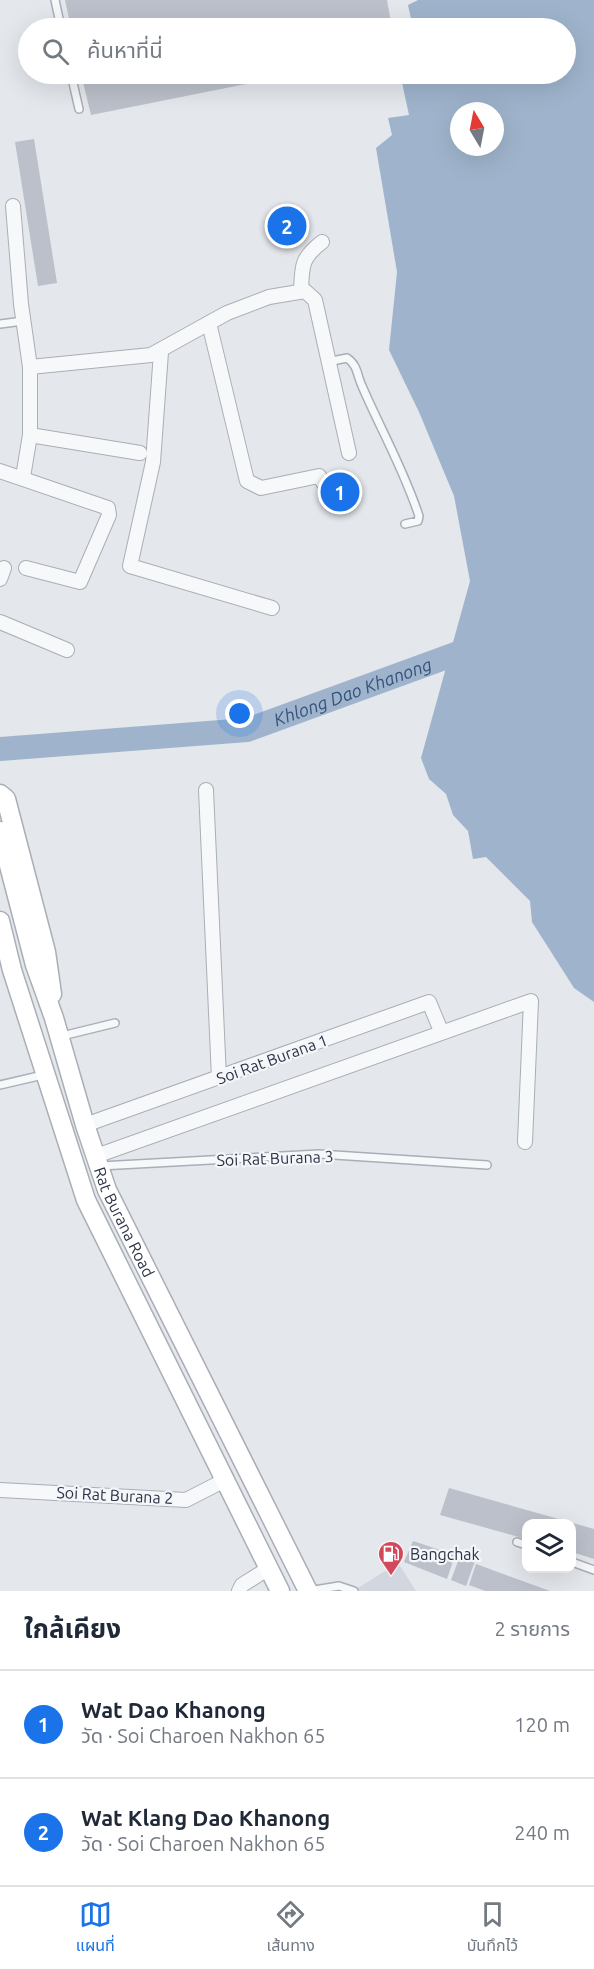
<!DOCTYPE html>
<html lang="th">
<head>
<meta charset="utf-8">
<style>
  body { margin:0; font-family:Ubuntu,"Noto Sans Thai",sans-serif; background:#f2f2f3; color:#1f2937 }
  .controls { position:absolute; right:18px; bottom:18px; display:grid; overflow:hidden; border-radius:12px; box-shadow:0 6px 24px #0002 }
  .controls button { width:54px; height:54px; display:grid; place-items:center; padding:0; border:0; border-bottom:2px solid #e0e1e3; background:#fff; color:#1f2937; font:30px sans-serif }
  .compass { position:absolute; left:450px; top:102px; width:54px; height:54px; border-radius:50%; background:#fff; box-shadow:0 6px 24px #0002; rotate:350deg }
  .you { position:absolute; left:240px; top:714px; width:21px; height:21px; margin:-15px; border:4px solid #fff; border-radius:50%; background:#1a73e8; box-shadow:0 0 0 9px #1a73e833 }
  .badge { display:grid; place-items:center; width:39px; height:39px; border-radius:50%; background:#1a73e8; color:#fff; font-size:20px; font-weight:700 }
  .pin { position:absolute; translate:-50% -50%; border:3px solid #fff; box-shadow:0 2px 6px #0006 }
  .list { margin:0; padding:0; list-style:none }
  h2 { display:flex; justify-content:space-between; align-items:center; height:78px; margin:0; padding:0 24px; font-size:26px }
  h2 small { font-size:20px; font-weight:400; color:#747a83 }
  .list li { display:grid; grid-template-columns:39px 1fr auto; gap:18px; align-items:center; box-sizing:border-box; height:108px; padding:0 24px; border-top:2px solid #e0e1e3 }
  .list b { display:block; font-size:22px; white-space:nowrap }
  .list p { margin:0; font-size:20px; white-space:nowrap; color:#747a83 }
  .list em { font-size:20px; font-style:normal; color:#747a83 }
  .icon { flex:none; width:33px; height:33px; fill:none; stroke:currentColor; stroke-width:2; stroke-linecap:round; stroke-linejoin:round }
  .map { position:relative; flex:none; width:594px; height:1591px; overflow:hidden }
  .search { position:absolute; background:#fff; box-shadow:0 6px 24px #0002; left:18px; right:18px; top:18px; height:66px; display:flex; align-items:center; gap:15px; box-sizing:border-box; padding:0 21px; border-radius:33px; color:#747a83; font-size:22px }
  .sheet { height:294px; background:#fff }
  nav { display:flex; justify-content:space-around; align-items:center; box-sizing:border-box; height:84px; border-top:2px solid #e0e1e3; background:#fff; font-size:16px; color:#747a83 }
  nav a { display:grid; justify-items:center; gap:3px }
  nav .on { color:#1a73e8 }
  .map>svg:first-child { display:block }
  .built { fill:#d2d6de }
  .water { fill:#9fb4cc; fill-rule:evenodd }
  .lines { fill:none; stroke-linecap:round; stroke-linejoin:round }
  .river { stroke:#9fb4cc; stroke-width:24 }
  .building { fill:#bbc0ca }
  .service-casing { stroke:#a9aeb7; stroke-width:10 }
  .minor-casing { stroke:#a9aeb7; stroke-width:16 }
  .secondary-casing { stroke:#a9aeb7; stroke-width:21 }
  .service { stroke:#f7f8fa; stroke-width:7 }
  .minor { stroke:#f7f8fa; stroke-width:14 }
  .secondary { stroke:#fff; stroke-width:18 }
  .labels { text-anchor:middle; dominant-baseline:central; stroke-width:4.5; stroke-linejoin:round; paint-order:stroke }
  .street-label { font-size:16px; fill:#2b3445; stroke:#f4f6f9 }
  .poi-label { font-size:16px; fill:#2b3445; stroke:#f4f6f9; text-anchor:start }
  .water-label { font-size:18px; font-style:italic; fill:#34527a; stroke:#f4f6f9 }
</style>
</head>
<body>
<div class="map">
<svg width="594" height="1591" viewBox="0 0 594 1591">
  <rect width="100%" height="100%" fill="#e4e7ec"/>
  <!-- built -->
  <path class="built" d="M398 1563 416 1591H353Z"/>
  <!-- water -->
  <path class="water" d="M418 0H594V1002L574 988 532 922 530 901 486 857 473 859 468 831 453 815 446 794 429 779 421 758 470 581 454 496 419 412 389 350 397 272 376 148 392 135 388 118 409 115 401 78 380 79V74H566V28H413L408 5ZM459 111H495V147H459Z"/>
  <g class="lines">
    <!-- river -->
    <path class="river" id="s1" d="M0 749 247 730 480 645"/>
  </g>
  <!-- building -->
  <g class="building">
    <path d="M65 0H387L392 28H71Z"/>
    <path d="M81 74H291V75L91 115Z"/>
    <path d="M34 139 57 283 38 286 15 142Z"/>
    <path d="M449 1488 594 1529V1559L572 1552V1524H526V1539L440 1515Z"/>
    <path d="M413 1541 455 1555 447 1579 404 1562Z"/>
    <path d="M460 1556 475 1561 466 1586 451 1580Z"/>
    <path d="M476 1564 550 1591H485L469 1585Z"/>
  </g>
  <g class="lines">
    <defs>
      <g id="service">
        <path d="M55 0 61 28"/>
        <path d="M71 74 79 109"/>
        <path d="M0 324 23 321"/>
        <path d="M327 362 347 358C358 365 357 376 362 386 381 430 404 470 419 516L418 521 405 524"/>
        <path d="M62 1036 115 1023"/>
        <path d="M0 1085 43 1075"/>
        <path d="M100 1166 319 1154 487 1165"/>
        <path d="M517 1542 526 1545"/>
        <path d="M572 1562 594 1570"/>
        <path d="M308 1591 339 1586 354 1591"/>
      </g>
      <g id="minor">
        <path d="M13 206 21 304 30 367V435L23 477"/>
        <path d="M301 291C302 266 301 258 322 242"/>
        <path d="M209 323 247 481 261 488 319 476 325 485"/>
        <path d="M161 352 153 462 130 566 272 608"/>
        <path d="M30 367 151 355 227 313 269 297 305 291 315 300 349 453"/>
        <path d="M30 435 140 453"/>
        <path d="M0 471 108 508 109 515 80 582 26 568"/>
        <path d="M0 579 4 568"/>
        <path d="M0 622 67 650"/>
        <path d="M206 790 219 1078"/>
        <path d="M85 1125 429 1002 441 1031"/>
        <path d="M96 1156 531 1001 525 1142"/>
        <path d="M0 1490 186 1500 225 1480"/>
        <path d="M239 1591 242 1585 269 1568"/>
      </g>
      <g id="secondary">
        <path d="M0 794 6 799 46 952 52 994"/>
        <path id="s2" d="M0 831 35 965 54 1018 85 1125 107 1190 308 1591"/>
        <path d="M0 921 12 970 86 1200 280 1591"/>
      </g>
    </defs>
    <!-- service casing -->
    <use href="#service" class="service-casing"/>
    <!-- minor casing -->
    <use href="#minor" class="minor-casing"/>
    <!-- secondary casing -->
    <use href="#secondary" class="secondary-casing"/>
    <!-- service -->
    <use href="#service" class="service"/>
    <!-- minor -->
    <use href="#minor" class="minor"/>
    <!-- secondary -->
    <use href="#secondary" class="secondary"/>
  </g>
  <!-- icons -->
  <defs>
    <symbol id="fuel-pin" viewBox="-11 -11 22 30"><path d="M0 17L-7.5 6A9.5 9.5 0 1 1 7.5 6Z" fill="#d1495b" stroke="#f4f6f9"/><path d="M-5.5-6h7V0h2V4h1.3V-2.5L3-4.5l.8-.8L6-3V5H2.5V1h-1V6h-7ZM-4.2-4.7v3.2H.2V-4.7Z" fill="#fff"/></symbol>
  </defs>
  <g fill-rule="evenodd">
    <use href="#fuel-pin" x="376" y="1539" width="30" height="40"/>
  </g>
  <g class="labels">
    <!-- street labels -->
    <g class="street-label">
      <text transform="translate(272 1059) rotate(-20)">Soi Rat Burana 1</text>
      <text transform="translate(275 1158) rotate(-2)">Soi Rat Burana 3</text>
      <text stroke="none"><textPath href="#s2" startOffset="411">Rat Burana Road</textPath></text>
      <text transform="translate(115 1495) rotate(3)">Soi Rat Burana 2</text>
    </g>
    <!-- poi labels -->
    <g class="poi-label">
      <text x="410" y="1554">Bangchak</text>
    </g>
    <!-- water labels -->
    <g class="water-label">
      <text stroke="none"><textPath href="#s1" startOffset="360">Khlong Dao Khanong</textPath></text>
    </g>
  </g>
</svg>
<div class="controls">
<button><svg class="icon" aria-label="layers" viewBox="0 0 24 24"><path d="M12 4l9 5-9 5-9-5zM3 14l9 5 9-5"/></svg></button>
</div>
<svg class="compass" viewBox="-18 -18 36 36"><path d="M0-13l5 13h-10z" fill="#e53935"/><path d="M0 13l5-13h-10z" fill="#747a83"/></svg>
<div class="you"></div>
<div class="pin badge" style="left:340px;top:492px">1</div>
<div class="pin badge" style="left:287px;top:226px">2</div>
<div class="search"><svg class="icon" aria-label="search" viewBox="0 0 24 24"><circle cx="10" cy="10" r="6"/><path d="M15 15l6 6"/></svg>ค้นหาที่นี่</div>
</div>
<section class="sheet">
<h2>ใกล้เคียง<small>2 รายการ</small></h2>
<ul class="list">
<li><span class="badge">1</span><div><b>Wat Dao Khanong</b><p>วัด · Soi Charoen Nakhon 65</p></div><em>120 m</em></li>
<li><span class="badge">2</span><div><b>Wat Klang Dao Khanong</b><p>วัด · Soi Charoen Nakhon 65</p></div><em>240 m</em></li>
</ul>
</section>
<nav>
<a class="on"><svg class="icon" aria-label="map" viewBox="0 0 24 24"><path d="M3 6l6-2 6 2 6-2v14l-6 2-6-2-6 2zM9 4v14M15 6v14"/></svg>แผนที่</a>
<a><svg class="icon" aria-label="directions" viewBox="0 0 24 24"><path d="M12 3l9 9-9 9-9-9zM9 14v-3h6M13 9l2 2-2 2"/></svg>เส้นทาง</a>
<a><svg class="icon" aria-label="saved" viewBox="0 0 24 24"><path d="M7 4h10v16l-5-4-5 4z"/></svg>บันทึกไว้</a>
</nav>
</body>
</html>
